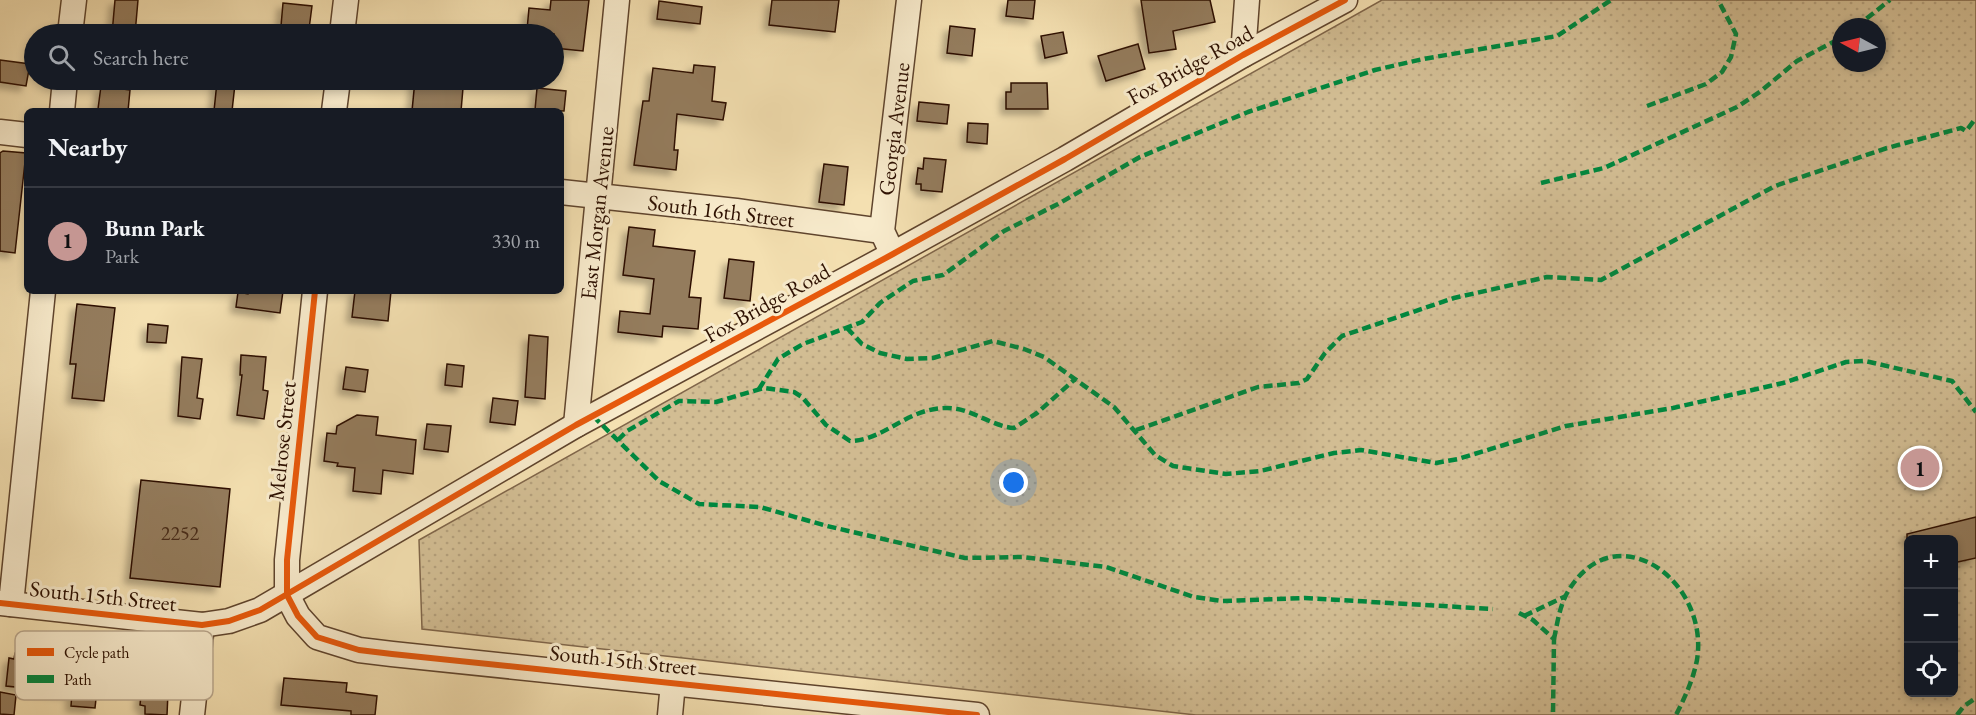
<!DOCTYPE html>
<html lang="en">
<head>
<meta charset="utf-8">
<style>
  body { margin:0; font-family:"EB Garamond",serif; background:#242831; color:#f1f3f6 }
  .controls { position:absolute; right:18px; bottom:18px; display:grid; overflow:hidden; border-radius:9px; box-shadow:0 3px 9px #0003 }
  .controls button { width:54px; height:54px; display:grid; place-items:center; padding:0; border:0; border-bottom:2px solid #363941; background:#171b24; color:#f1f3f6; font:30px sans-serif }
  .compass { position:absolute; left:1832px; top:18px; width:54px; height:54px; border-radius:50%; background:#171b24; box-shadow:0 3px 9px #0003; rotate:277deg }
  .you { position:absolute; left:1014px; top:483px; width:21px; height:21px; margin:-15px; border:4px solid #fff; border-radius:50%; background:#1a73e8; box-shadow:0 0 0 9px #1a73e833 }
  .badge { display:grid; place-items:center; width:39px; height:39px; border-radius:50%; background:#c59692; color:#111; font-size:20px; font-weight:700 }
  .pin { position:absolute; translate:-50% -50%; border:3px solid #fff; box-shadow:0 2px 6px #0006 }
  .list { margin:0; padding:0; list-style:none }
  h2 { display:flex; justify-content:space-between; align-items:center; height:78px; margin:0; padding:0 24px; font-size:26px }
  h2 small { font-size:20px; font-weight:400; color:#9ea1a6 }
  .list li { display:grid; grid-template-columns:39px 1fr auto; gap:18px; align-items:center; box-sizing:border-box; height:108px; padding:0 24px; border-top:2px solid #363941 }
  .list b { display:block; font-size:22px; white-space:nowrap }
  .list p { margin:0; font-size:20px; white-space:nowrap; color:#9ea1a6 }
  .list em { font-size:20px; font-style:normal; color:#9ea1a6 }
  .icon { flex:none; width:33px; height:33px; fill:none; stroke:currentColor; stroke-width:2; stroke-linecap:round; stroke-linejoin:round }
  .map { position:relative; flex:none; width:1976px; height:715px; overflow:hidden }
  .search { position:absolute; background:#171b24; box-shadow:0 3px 9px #0003; left:24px; top:24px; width:540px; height:66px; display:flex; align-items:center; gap:15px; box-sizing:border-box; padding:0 21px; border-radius:33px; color:#9ea1a6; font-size:22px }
  .panel { position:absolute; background:#171b24; box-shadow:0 3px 9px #0003; left:24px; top:108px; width:540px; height:186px; border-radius:9px }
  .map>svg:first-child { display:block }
  .grass { fill:url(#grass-dots); stroke:#80664a; stroke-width:1.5; fill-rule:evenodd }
  .building { fill:#947c5d; stroke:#2d1001; stroke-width:1.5; filter:url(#shadow) }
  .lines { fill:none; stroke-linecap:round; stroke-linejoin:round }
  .minor-casing { stroke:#5f442d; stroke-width:27 }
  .minor { stroke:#f8ebcc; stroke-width:24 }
  .quiet { stroke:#00873e; stroke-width:4.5; stroke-dasharray:9 4.5; stroke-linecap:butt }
  .cycleway-casing { stroke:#f8ebcc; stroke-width:10 }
  .cycleway { stroke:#e8590c; stroke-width:6 }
  .labels { text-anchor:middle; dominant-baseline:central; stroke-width:6; stroke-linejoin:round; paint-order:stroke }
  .number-label { font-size:20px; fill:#472b18 }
  .street-label { font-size:22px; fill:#2d1001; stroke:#f8ebcc }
  .key { fill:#f8ebcc; stroke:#bba98f; stroke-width:1.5 }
  .key-label { font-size:16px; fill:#2d1001 }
</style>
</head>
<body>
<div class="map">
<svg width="1976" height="715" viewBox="0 0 1976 715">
  <defs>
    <pattern id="grass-dots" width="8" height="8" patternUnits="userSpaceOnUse" patternTransform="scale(1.5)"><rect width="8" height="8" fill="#d2bd93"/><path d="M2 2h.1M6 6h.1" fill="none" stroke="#b5a17d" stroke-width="1.8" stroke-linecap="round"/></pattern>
    <filter id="shadow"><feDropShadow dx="-5.5" dy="5.5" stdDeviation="3" flood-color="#0004"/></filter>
  </defs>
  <rect width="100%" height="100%" fill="#f4e0b1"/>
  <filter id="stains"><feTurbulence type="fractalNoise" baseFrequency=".00333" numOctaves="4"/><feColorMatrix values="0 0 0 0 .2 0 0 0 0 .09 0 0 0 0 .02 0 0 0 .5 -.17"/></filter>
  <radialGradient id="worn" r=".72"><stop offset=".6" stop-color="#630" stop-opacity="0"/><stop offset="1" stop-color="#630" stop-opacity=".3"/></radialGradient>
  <!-- grass -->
  <path class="grass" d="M1382 0H1976V715H1196L422 629 419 540ZM1841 27H1877V63H1841ZM1908 540H1954V692H1908Z"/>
  <!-- building -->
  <g class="building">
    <path d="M115 0H138L135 34H112Z"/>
    <path d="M551 0H589L583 51 554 48V34L527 30 529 8 550 10Z"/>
    <path d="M772 0H839L835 32 769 25Z"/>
    <path d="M1008 0H1035L1033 19 1006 16Z"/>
    <path d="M1141 0H1210L1215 22 1173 31 1176 49 1149 53Z"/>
    <path d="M659 1 702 7 700 24 657 19Z"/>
    <path d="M283 3 312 6 309 29 281 26Z"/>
    <path d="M950 26 975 29 972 56 947 53Z"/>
    <path d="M1063 32 1067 53 1045 58 1041 36Z"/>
    <path d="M1138 44 1145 69 1106 81 1098 56Z"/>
    <path d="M0 60 30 64 26 86 0 82Z"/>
    <path d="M694 65 715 67 712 101 726 103 723 120 677 114 674 150H678L676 170 634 165 643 101H649L653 68 693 73Z"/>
    <path d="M415 80H437L436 85 463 88 461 111H412Z"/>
    <path d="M217 82 235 84 232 111H214Z"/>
    <path d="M1011 83H1047L1048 109H1006V92H1011Z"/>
    <path d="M101 86 130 90 128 111 98 109Z"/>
    <path d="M537 88 566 91 564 111 535 110Z"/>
    <path d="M919 102 949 105 947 124 917 121Z"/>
    <path d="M968 123 988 124 987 144 967 142Z"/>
    <path d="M3 151 26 153 15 253 0 251V153Z"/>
    <path d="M924 158 946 160 942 192 921 190V184H916L918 168 923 169Z"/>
    <path d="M824 164 848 167 844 205 819 202Z"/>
    <path d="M629 227 655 230 653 246 695 251 689 297 701 298 698 329 663 326 662 337 618 332 620 311 650 314 654 279 623 275Z"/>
    <path d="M729 259 754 262 750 301 724 298Z"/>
    <path d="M249 291H283L280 313 236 307 238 292 248 294Z"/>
    <path d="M355 291H391L388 321 352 317Z"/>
    <path d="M77 304 115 308 104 401 72 398 76 364H70Z"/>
    <path d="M148 324 168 326 166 343 147 342Z"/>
    <path d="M529 335 548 337 545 399 525 397Z"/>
    <path d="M241 355 266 357 263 390 268 391 264 419 237 415 242 375H240Z"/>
    <path d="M182 357 202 359 197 398 203 399 200 419 178 416Z"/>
    <path d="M447 364 464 366 462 387 445 385Z"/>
    <path d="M346 367 368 370 365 392 343 389Z"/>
    <path d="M493 398 518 401 515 425 490 422Z"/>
    <path d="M357 415 378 417 376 435 416 440 413 474 383 470 381 494 353 491 355 468 337 466 338 463 324 461 327 433 336 434 337 426Z"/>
    <path d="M427 424 451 426 448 452 424 449Z"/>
    <path d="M141 480 230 489 220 587 130 578Z"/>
    <path d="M1976 517V558L1953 563V540H1907V534Z"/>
    <path d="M15 653 100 661 95 708 71 706 72 693 6 686 9 658 14 659Z"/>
    <path d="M144 666 169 669 167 715 145 714V706L140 705Z"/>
    <path d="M284 678 347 683 346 692 377 696 375 715H351V711L281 705Z"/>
    <path d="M0 692 16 695 14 715 0 714Z"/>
  </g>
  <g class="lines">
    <defs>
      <g id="minor">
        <path d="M70 34 74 0"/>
        <path d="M342 34 346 0"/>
        <path d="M1243 55 1247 0"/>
        <path d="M62 111 65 80"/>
        <path d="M334 111 338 80"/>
        <path d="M0 132 27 135"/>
        <path d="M561 192 736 211 882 231"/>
        <path d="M888 244 882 231 909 0"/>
        <path d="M315 291 287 560V595L298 616 317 637 359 650 392 654 977 715"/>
        <path d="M576 425 617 0"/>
        <path d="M0 603 202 625 229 621 260 610 576 425 893 254 1065 159 1243 55 1345 0"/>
        <path d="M11 604 43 291"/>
        <path d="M192 715 202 625"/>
        <path d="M670 715 673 683"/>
      </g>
    </defs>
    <!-- minor casing -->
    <use href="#minor" class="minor-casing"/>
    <!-- minor -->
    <use href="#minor" class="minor"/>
    <!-- quiet -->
    <g class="quiet">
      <path d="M1856 27 1890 0"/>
      <path d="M1647 106 1706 84 1722 72 1731 57 1736 34 1718 0"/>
      <path d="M1541 183 1604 168 1737 107 1761 91 1797 61 1841 38"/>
      <path d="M847 328 862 344 880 353 907 359 933 358 993 341 1024 349 1044 357 1114 407 1155 455 1173 466 1226 474 1260 471 1334 453 1361 450 1436 463 1458 459 1566 426 1673 408 1783 383 1846 362 1865 361 1952 381 1976 412"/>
      <path d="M759 389 778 359 803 344 862 322 880 303 913 281 943 275 1004 231 1058 204 1140 157 1248 112 1375 70 1423 59 1557 36 1611 0"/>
      <path d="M593 416 659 481 699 504 760 507 827 526 965 558 1022 557 1106 567 1194 597 1222 601 1305 598 1493 609"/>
      <path d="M1136 430 1258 387 1299 383 1307 379 1325 353 1342 336 1454 298 1547 277 1601 280 1775 186 1887 148 1961 128 1966 131 1976 118"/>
      <path d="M618 440 627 431 679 401 716 402 764 388 794 392 802 397 826 425 850 441C886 440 906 408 947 408 972 408 990 426 1014 428L1037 413 1074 380"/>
      <path d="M1519 613 1533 620 1554 639 1553 715"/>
      <path d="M1524 616 1566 596"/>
      <path d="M1554 639C1557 625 1559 609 1566 595 1612 510 1710 579 1697 660 1693 680 1685 697 1676 715"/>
      <path d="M1957 715 1964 706 1976 698"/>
    </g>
    <defs>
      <g id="cycleway">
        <path d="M315 291 287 560V595L298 616 317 637 359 650 392 654 977 715"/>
        <path d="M0 603 202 625 229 621 260 610 576 425 893 254 1065 159 1243 55 1345 0"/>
      </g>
    </defs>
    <!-- cycleway casing -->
    <use href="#cycleway" class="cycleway-casing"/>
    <!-- cycleway -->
    <use href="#cycleway" class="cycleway"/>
  </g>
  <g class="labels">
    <!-- number labels -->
    <g class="number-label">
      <text x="180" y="533">2252</text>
    </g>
    <!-- street labels -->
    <g class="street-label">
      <text transform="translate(1190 65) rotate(-29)">Fox Bridge Road</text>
      <text transform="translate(894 129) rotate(-83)">Georgia Avenue</text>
      <text transform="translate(721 211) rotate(7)">South 16th Street</text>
      <text transform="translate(597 213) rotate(-84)">East Morgan Avenue</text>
      <text transform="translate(767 303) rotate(-29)">Fox Bridge Road</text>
      <text transform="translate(282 441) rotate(-84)">Melrose Street</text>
      <text transform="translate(103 596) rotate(6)">South 15th Street</text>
      <text transform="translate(623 660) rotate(6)">South 15th Street</text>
    </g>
  </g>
  <!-- legend -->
  <rect x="15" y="631" width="198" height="69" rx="9" class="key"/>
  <rect x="27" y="648" width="27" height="8" fill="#e8590c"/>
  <rect x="27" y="675" width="27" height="8" fill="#00873e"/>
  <g class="key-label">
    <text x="64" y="658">Cycle path</text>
    <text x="64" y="685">Path</text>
  </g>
  <rect width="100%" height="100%" filter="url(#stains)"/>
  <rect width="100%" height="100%" fill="url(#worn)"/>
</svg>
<div class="controls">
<button>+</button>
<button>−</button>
<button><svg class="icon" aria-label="locate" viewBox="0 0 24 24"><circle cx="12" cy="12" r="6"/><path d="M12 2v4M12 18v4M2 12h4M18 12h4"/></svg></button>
</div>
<svg class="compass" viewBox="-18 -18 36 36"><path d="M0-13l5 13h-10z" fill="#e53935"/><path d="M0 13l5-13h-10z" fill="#9ea1a6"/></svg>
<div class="you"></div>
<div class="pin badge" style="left:1920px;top:468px">1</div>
<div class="search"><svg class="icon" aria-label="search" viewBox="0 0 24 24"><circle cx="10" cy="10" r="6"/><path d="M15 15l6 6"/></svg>Search here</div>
<section class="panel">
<h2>Nearby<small></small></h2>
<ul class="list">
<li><span class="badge">1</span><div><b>Bunn Park</b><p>Park</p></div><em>330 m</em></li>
</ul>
</section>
</div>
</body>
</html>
